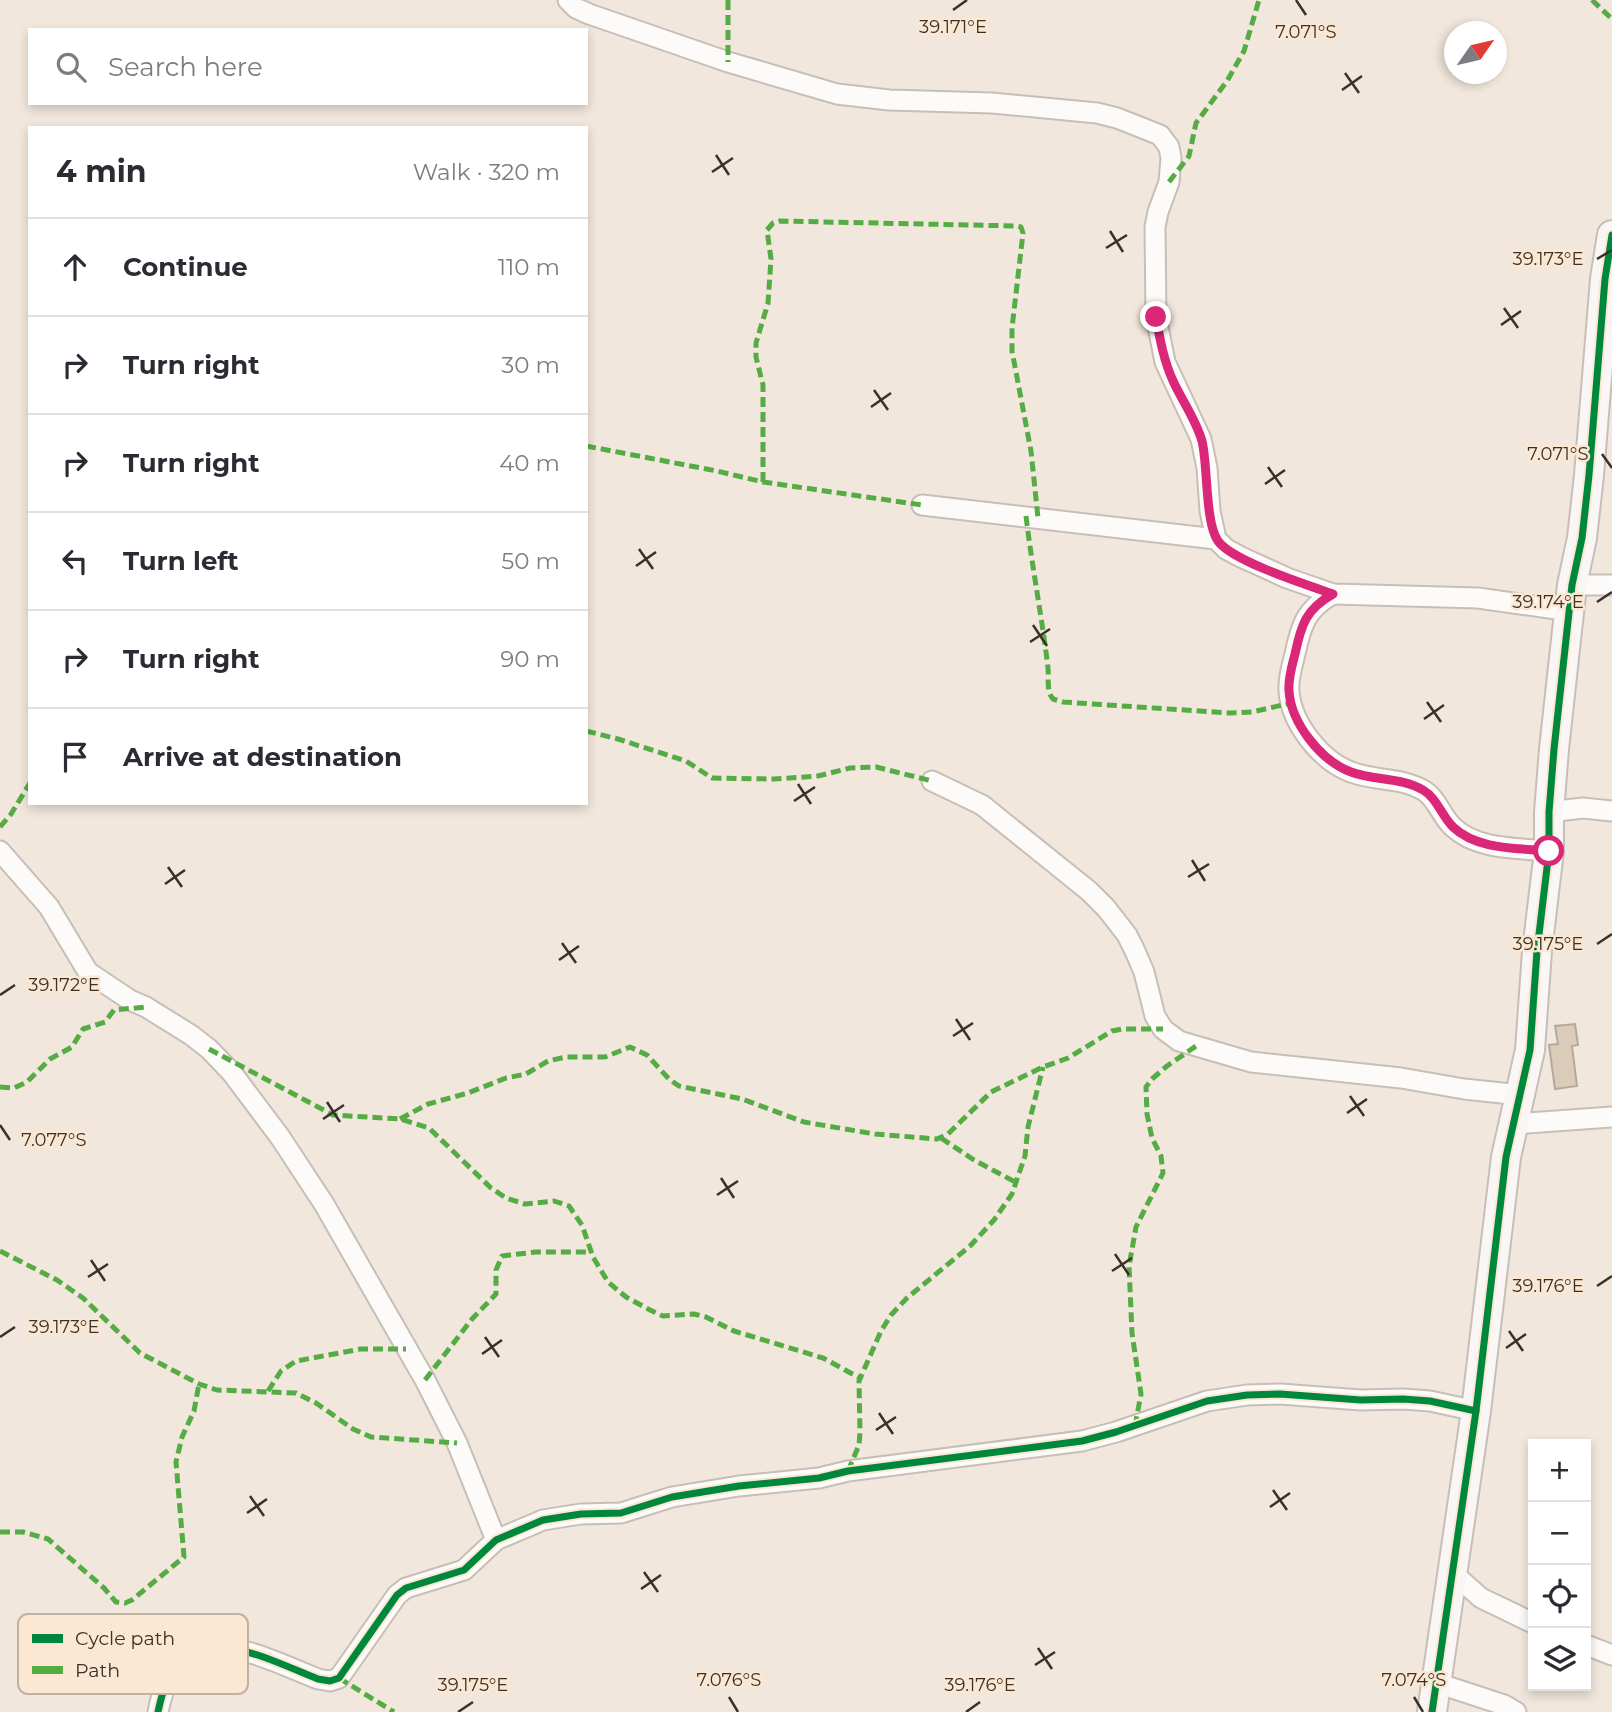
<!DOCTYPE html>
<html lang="en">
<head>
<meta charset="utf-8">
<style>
  body { margin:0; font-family:Montserrat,sans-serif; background:#f2f2f3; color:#2b2b33 }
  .controls { position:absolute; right:21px; bottom:21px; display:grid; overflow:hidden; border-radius:0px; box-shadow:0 4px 10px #0003 }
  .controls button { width:63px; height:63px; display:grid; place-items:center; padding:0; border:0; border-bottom:2px solid #e1e1e2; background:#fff; color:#2b2b33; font:35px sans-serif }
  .compass { position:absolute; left:1444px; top:21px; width:63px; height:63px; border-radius:50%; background:#fff; box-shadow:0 4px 10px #0003; rotate:56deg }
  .stop { position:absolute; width:21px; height:21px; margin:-16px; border:5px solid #db2777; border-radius:50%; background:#fff }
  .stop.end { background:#db2777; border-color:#fff; box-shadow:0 2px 7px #0008 }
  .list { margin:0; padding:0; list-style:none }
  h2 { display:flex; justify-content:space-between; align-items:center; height:91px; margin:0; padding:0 28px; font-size:30px }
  h2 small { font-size:23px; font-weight:400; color:#7c7c81 }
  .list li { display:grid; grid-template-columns:46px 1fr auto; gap:21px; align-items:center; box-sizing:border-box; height:98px; padding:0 28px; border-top:2px solid #e1e1e2 }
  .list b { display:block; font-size:26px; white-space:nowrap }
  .list em { font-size:23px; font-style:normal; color:#7c7c81 }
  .icon { flex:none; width:38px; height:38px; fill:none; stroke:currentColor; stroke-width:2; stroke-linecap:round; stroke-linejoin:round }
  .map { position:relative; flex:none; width:1612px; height:1712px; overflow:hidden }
  .search { position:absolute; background:#fff; box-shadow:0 4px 10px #0003; left:28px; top:28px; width:560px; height:77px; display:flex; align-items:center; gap:18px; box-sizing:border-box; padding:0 24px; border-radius:0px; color:#7c7c81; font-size:26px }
  .panel { position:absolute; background:#fff; box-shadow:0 4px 10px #0003; left:28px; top:126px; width:560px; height:679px; border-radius:0px }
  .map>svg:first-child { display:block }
  .building { fill:#dbcbb9; stroke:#b2aaa1; stroke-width:2 }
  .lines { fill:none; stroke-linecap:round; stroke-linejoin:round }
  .street-casing { stroke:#c7beb6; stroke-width:23 }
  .secondary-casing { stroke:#c7beb6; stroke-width:32 }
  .street { stroke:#fdfbfa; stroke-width:19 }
  .secondary { stroke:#faf6f5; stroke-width:28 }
  .quiet { stroke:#55ac44; stroke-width:5; stroke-dasharray:10 5; stroke-linecap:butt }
  .cycleway-casing { stroke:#fce8d2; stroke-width:11 }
  .cycleway { stroke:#00873e; stroke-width:7 }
  .route { stroke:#db2777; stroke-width:9 }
  .ticks { fill:none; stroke:#3a322a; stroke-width:2.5 }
  .key { fill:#fce8d2; stroke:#c2b1a0; stroke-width:2 }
  .key-label { font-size:19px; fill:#3a322a }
  .ticks-label { font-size:18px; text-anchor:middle; fill:#3a322a; stroke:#fce8d2; stroke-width:5; stroke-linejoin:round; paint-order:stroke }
</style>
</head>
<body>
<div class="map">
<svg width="1612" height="1712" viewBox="0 0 1612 1712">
  <rect width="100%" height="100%" fill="#f2e7dc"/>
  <!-- building -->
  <path class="building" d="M1575 1024 1578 1045 1572 1046 1577 1086 1555 1089 1549 1045 1558 1044 1555 1026Z"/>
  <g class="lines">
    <defs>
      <g id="street">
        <path d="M568 0 576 8 589 14 728 62 837 94 889 100 992 103 1097 113 1117 118 1160 135 1169 147 1171 158 1169 182 1158 212 1155 227 1156 317 1165 362 1201 439 1207 468 1210 511 1216 539 1226 549 1241 557 1287 578 1333 594 1478 598 1570 611"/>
        <path d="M922 505 1216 539"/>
        <path d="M1572 585H1612"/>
        <path d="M1333 594C1306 609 1301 625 1295 654 1292 666 1288 678 1289 691 1291 723 1321 761 1351 772 1374 781 1400 777 1423 790 1437 798 1441 816 1453 827 1477 850 1518 848 1549 851"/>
        <path d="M932 781 982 805 1089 891 1106 908 1127 935 1135 951 1144 972 1155 1016 1163 1029 1179 1041 1251 1062 1401 1078 1464 1089 1521 1095"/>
        <path d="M1549 812 1583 808 1612 811"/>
        <path d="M0 851 49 907 88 972 130 1000 146 1007 191 1035 209 1049 232 1073 280 1137 324 1204 425 1380 457 1443 496 1540"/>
        <path d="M1514 1124 1612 1117"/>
        <path d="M1454 1574 1481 1598 1533 1623"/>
        <path d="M1586 1645 1612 1655"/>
        <path d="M1437 1683 1504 1705 1516 1712"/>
        <path d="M158 1712C178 1610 253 1653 318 1679L330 1681 339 1678 397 1595 406 1588 464 1570 496 1540 543 1520 581 1514 621 1513 672 1497 739 1486 819 1478 848 1471 1082 1441 1116 1432 1207 1401 1247 1395 1280 1394 1361 1400 1403 1399 1430 1401 1476 1411"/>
      </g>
      <path id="secondary" d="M1432 1712 1476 1411 1506 1157 1530 1050 1537 951 1549 851V812L1554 749 1572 585 1582 538 1589 475 1605 279 1612 235"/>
    </defs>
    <!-- street casing -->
    <use href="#street" class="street-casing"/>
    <!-- secondary casing -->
    <use href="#secondary" class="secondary-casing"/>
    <!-- street -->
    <use href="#street" class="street"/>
    <!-- secondary -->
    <use href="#secondary" class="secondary"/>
    <!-- quiet -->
    <g class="quiet">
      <path d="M728 0V62"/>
      <path d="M1592 0 1612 19"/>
      <path d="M1169 182 1189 156 1196 123 1227 81 1244 51 1259 0"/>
      <path d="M586 446 717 471 763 482 922 505"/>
      <path d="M763 482V385L756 357V343L768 303 771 259 767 230 773 223 780 221 1017 226 1021 227 1023 233 1012 328V351L1031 451 1038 518"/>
      <path d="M1026 516C1032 567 1042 617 1048 668 1049 679 1046 691 1053 699L1063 702 1229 713 1252 712 1291 703"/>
      <path d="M586 731 618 739 686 761 712 778 774 779 818 776 850 768 876 767 932 781"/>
      <path d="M0 827 11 814 30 783"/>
      <path d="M209 1049 333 1115 400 1119 429 1128 491 1188 506 1198 525 1204 554 1201 569 1206 582 1225 593 1257 608 1282 626 1297 650 1310 663 1316 694 1314 706 1317 734 1331 823 1358 860 1378"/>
      <path d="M0 1087 14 1088 27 1082 50 1059 72 1047 83 1029 105 1022 114 1010 146 1007"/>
      <path d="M400 1119 428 1104 468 1093 506 1078 526 1074 548 1061 566 1057H605L630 1047 647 1055 669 1079 679 1086 742 1099 804 1122 875 1134 937 1139 948 1134 991 1092 1043 1067 1068 1058 1112 1031 1122 1029H1163"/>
      <path d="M941 1138 974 1160 1017 1183"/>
      <path d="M0 1251 57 1280 83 1298 140 1353 199 1384 217 1390 296 1393 316 1403 353 1429 371 1437 457 1443"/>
      <path d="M425 1380 472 1319 496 1294V1270L502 1256 536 1252H591"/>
      <path d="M268 1391 281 1371 296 1361 361 1349H406"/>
      <path d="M1135 1426 1141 1394 1132 1333 1129 1266 1136 1227 1163 1173 1161 1156 1152 1138 1147 1114 1146 1087 1152 1079 1167 1066 1196 1046"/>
      <path d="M848 1471 859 1445 860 1433 859 1381 881 1331 891 1315 907 1298 970 1246 994 1220 1012 1194 1025 1156 1028 1127 1043 1067"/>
      <path d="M0 1532H23L48 1539 104 1588 116 1602 125 1603 132 1600 184 1557 176 1462 182 1437 194 1411 199 1384"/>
      <path d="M339 1678 394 1712"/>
    </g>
    <defs>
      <g id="cycleway">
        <path d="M158 1712C178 1610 253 1653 318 1679L330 1681 339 1678 397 1595 406 1588 464 1570 496 1540 543 1520 581 1514 621 1513 672 1497 739 1486 819 1478 848 1471 1082 1441 1116 1432 1207 1401 1247 1395 1280 1394 1361 1400 1403 1399 1430 1401 1476 1411"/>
        <path d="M1432 1712 1476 1411 1506 1157 1530 1050 1537 951 1549 851V812L1554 749 1572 585 1582 538 1589 475 1605 279 1612 235"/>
      </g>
    </defs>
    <!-- cycleway casing -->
    <use href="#cycleway" class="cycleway-casing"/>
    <!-- cycleway -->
    <use href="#cycleway" class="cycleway"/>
  </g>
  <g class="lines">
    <!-- route -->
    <path class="route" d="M1156 317C1160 340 1164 362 1174 383 1183 402 1196 420 1202 441 1208 465 1205 523 1218 541 1232 561 1307 585 1333 594 1306 609 1301 625 1295 654 1292 666 1288 678 1289 691 1291 723 1321 761 1351 772 1375 781 1401 777 1423 790 1437 798 1441 815 1453 827 1477 850 1518 848 1549 851"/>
  </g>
  <!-- ticks -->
  <path class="ticks" d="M1296 0 1306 15M953 10 967 0M1345 73 1359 93M1342 90 1362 76M716 155 729 175M712 172 733 158M1110 231 1123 252M1106 248 1127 235M1597 259 1612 250M1504 308 1518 328M1501 325 1521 311M874 390 888 410M871 407 891 393M1602 454 1612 468M1268 467 1282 487M1265 484 1285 470M639 549 653 569M636 566 656 552M1597 602 1612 592M1033 625 1047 646M1030 642 1050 629M1427 702 1441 722M1424 719 1444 705M798 784 811 804M794 801 815 787M1192 860 1205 881M168 867 182 887M1188 877 1209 864M165 884 185 870M562 943 576 963M1597 944 1612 934M559 960 579 946M0 995 15 985M956 1019 970 1040M953 1036 973 1023M1350 1096 1364 1116M327 1102 340 1122M1347 1113 1367 1099M323 1119 344 1105M0 1125 10 1140M721 1178 734 1198M717 1195 738 1181M1115 1254 1129 1275M91 1260 105 1281M1112 1271 1132 1258M88 1277 108 1264M1597 1286 1612 1276M1509 1331 1523 1351M0 1337 15 1327M485 1337 499 1357M1506 1348 1526 1334M482 1354 502 1340M879 1413 893 1434M876 1430 896 1417M1273 1490 1287 1510M250 1496 264 1516M1270 1507 1290 1493M247 1513 267 1499M644 1572 658 1592M641 1589 661 1575M1038 1648 1052 1669M1035 1665 1055 1652M729 1697 738 1712M1414 1697 1423 1712M458 1712 473 1702M966 1712 980 1702"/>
  <!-- legend -->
  <rect x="18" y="1614" width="230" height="80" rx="10" class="key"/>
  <rect x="32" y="1634" width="31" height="9" fill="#00873e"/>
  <rect x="32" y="1666" width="31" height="8" fill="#55ac44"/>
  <g class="key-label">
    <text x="75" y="1645">Cycle path</text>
    <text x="75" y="1677">Path</text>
  </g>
  <g class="ticks-label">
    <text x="953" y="33">39.171°E</text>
    <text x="1306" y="38">7.071°S</text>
    <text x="1548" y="265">39.173°E</text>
    <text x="1558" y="460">7.071°S</text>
    <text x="1548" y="608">39.174°E</text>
    <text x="1548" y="950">39.175°E</text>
    <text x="64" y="991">39.172°E</text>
    <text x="54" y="1146">7.077°S</text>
    <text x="1548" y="1292">39.176°E</text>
    <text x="64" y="1333">39.173°E</text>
    <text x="729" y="1686">7.076°S</text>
    <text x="1414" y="1686">7.074°S</text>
    <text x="473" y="1691">39.175°E</text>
    <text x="980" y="1691">39.176°E</text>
  </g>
</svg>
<div class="controls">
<button>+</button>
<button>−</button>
<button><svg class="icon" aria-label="locate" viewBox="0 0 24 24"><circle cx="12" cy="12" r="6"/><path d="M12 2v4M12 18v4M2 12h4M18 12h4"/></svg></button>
<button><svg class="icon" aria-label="layers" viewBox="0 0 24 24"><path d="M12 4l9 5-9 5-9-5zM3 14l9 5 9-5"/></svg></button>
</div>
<svg class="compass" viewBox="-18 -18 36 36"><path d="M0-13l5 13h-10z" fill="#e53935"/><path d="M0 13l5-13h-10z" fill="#7c7c81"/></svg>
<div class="stop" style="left:1549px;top:851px"></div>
<div class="stop end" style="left:1156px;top:317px"></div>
<div class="search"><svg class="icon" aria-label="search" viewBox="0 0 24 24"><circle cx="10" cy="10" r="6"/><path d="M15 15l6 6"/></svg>Search here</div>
<section class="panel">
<h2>4 min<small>Walk · 320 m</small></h2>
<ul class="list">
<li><svg class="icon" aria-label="ahead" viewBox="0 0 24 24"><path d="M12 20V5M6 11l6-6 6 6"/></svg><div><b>Continue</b></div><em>110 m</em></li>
<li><svg class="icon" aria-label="right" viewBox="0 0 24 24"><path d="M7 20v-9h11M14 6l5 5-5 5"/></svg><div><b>Turn right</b></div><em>30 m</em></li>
<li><svg class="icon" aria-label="right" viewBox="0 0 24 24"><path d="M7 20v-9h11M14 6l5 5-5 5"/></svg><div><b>Turn right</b></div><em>40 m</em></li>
<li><svg class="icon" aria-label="left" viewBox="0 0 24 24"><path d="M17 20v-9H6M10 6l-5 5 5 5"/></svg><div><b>Turn left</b></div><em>50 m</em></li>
<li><svg class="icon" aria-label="right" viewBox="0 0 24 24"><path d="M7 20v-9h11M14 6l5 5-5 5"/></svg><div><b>Turn right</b></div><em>90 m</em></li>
<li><svg class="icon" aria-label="arrive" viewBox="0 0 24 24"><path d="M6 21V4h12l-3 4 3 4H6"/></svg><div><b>Arrive at destination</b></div></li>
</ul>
</section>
</div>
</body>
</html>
